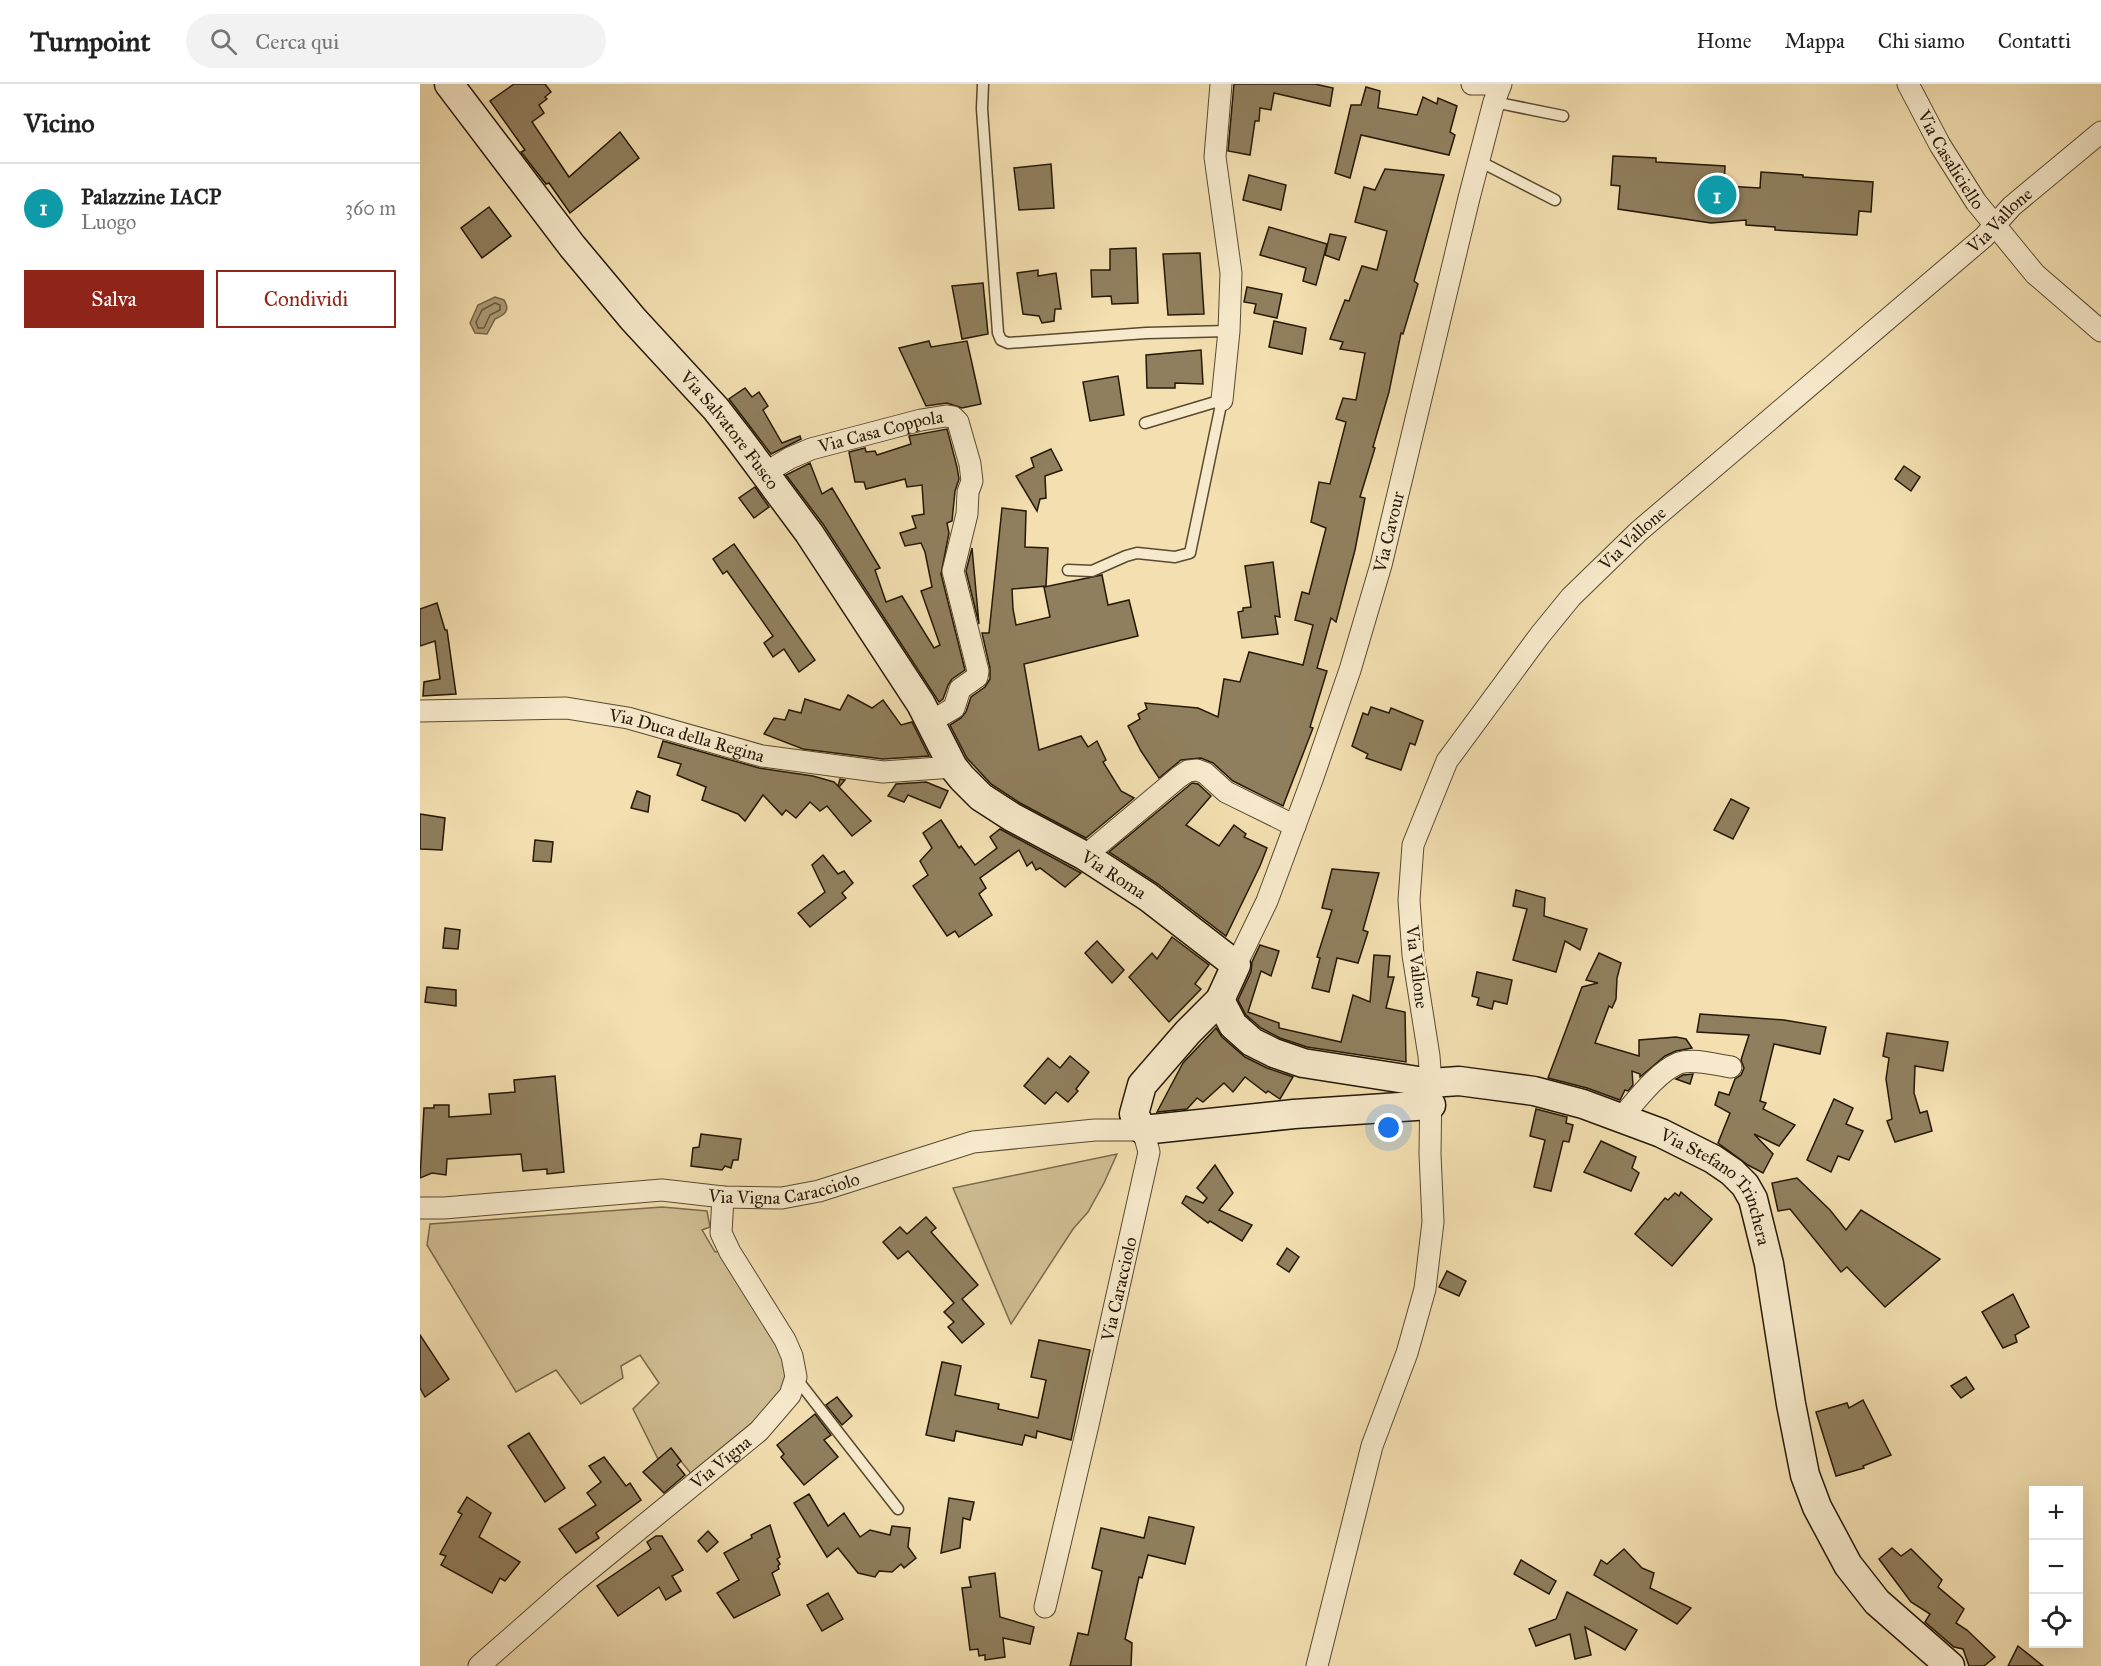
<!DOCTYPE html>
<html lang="it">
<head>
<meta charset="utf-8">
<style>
  body { margin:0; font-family:"IM FELL Great Primer",serif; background:#f2f2f2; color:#222 }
  .controls { position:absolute; right:18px; bottom:18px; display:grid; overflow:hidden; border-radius:0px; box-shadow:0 6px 24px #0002 }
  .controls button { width:54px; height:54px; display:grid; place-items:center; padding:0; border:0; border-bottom:2px solid #e0e0e0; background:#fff; color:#222; font:30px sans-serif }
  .you { position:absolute; left:969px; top:1044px; width:21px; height:21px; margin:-15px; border:4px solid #fff; border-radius:50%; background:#1a73e8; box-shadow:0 0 0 9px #1a73e833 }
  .badge { display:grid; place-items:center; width:39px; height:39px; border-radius:50%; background:#8f2418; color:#fff; font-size:20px; font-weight:700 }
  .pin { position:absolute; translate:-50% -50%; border:3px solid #fff; box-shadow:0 2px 6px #0006 }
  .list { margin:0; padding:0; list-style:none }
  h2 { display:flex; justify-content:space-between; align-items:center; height:78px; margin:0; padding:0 24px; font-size:26px }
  h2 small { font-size:20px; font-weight:400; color:#767676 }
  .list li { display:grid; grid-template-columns:39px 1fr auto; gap:18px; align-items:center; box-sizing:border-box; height:90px; padding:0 24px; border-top:2px solid #e0e0e0 }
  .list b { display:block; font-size:22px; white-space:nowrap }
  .list p { margin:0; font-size:20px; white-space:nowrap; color:#767676 }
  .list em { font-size:20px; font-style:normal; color:#767676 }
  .actions { display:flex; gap:12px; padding:18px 24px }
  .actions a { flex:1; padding:14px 0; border:2px solid #8f2418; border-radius:0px; text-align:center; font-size:21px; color:#8f2418 }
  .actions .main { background:#8f2418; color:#fff }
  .icon { flex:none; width:33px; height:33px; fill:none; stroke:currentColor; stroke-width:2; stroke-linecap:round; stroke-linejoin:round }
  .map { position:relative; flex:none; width:1681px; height:1582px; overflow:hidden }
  header { display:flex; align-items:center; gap:36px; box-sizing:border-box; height:84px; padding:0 30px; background:#fff; border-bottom:2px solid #e0e0e0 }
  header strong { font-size:28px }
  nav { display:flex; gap:33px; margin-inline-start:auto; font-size:21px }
  .search { width:420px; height:54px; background:#f2f2f2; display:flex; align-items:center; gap:15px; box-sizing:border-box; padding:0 21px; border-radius:33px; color:#767676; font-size:22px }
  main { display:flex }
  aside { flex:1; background:#fff }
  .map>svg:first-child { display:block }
  .green { fill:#d0bd93; stroke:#7a6a4c; stroke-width:1.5 }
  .water { fill:#ad9b76; stroke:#776749; stroke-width:1.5 }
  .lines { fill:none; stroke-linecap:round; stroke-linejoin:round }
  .shore { stroke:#695a3e; stroke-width:1.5 }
  .building { fill:#907f5e; stroke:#251805; stroke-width:1.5 }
  .lane-casing { stroke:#584a30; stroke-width:13 }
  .street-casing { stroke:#584a30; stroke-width:23 }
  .secondary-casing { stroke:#251805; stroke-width:31 }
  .lane { stroke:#f7eacc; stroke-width:10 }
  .street { stroke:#f7eacc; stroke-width:21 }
  .secondary { stroke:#f7eacc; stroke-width:28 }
  .labels { text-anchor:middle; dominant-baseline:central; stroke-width:4.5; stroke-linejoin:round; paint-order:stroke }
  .street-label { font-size:18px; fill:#251805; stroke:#f7eacc }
</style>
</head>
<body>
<header>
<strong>Turnpoint</strong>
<div class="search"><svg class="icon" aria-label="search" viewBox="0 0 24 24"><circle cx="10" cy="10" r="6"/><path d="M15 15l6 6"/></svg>Cerca qui</div>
<nav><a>Home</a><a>Mappa</a><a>Chi siamo</a><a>Contatti</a></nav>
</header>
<main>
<aside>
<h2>Vicino<small></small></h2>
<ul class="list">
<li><span class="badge" style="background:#0f9aa8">1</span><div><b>Palazzine IACP</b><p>Luogo</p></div><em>360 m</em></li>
</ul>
<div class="actions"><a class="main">Salva</a><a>Condividi</a></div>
</aside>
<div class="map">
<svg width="1681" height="1582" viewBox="0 0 1681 1582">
  <rect width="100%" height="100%" fill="#f3dfb0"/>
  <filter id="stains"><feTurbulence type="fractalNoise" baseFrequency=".00333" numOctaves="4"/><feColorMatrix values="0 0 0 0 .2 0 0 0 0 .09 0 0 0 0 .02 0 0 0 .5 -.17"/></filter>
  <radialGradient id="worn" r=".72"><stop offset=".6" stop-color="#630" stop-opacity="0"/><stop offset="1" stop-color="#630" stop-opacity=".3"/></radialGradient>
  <!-- green -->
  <g class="green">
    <path d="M697 1070 684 1099 668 1128 653 1145 591 1240 533 1104Z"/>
    <path d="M242 1123 287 1127 290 1143 282 1146 295 1168 302 1167 359 1254 369 1291 364 1311 273 1392 251 1365 238 1375 213 1325 239 1299 220 1271 201 1282 203 1294 161 1320 136 1286 96 1308 7 1161 10 1140Z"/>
  </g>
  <!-- water -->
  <path class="water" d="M75 213 84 216C91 227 84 231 75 235L67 250 55 249 50 239 58 221Z"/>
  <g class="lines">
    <!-- shore -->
    <path class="shore" d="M75 219 80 221V226L70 231 64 244H58L56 238 62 226Z"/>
  </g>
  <!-- building -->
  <g class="building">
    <path d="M94 0H125L131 8 125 13 127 15 119 21 124 29 112 38 149 93 200 48 219 74 150 129 129 99 126 100 101 68 105 66 70 17Z"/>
    <path d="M814 0H895L913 4 910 22 854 9 851 26 840 24 839 37H835L830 71 808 67Z"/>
    <path d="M946 3 960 7 958 24 997 31 1003 13 1017 20 1018 14 1037 22 1030 48 1035 51 1029 71 941 51 930 94 915 89 931 21H941Z"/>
    <path d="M1193 72 1236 74V78L1305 82 1304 102 1340 104 1341 88 1383 91V93L1453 98 1451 128 1439 127 1437 151 1355 146V143L1326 141V136L1291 139 1198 125 1200 102 1191 101Z"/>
    <path d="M631 80 634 124 599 126 594 84Z"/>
    <path d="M965 85 1024 91 994 197 998 200 983 250 981 249 969 308 953 363 955 364 940 413 945 414 935 466 916 538 911 534 897 584 907 587 890 643 893 644 863 722 813 697 793 679 781 674 761 676 739 694 721 667 708 642 720 635 718 630 727 625 725 619 778 624 798 633 804 595 820 598 829 568 883 581 893 541 875 536 882 508 889 510 906 444 891 438 899 398 910 400 926 338 916 335 923 314 936 316 945 269 920 265 923 258 910 255 925 216 929 217 942 182 957 186 967 147 935 138 944 103 955 106Z"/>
    <path d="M829 91 866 101 861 126 823 116Z"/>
    <path d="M69 123 91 152 62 174 41 144Z"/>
    <path d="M849 143 907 160 896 201 883 197 886 184 840 171Z"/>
    <path d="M910 150 926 153 919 176 905 171Z"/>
    <path d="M716 164 718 219 692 220 691 212 672 213 671 186H690V165Z"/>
    <path d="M780 169 784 230 748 231 743 170Z"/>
    <path d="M618 186V192L636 189 641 225H635L634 237 622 239 619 232 603 230 597 189Z"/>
    <path d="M563 199 568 250 542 255 532 202Z"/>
    <path d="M827 203 862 210 857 234 834 229 836 220 824 218Z"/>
    <path d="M854 237 886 244 882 270 849 263Z"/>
    <path d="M509 257 511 263 547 257 561 320 542 324 527 319 506 322 479 264Z"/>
    <path d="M781 266 783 300 755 299V304H727L726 271Z"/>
    <path d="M698 292 704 331 670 337 663 298Z"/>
    <path d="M325 304 332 313 339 308 348 322 343 326 362 359 380 352 381 355 351 370 309 315Z"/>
    <path d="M527 345 537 383 539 395 535 407 532 437 527 439 529 449 521 490 545 586 532 595 528 601 523 615 519 618 403 440 366 391 390 379 402 410 412 404 460 484 455 486 466 518 482 512 514 564 520 561 501 507 512 503 505 468 501 459 485 462 480 449 496 444 492 432 504 430 502 401 487 403 485 395 446 405 444 398H435L429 368 445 364 446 368 455 367 457 371 491 360 489 352Z"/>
    <path d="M631 365 642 386 625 392 626 414 620 415 617 427 596 392 614 383 611 374Z"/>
    <path d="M1484 382 1500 393 1491 407 1475 395Z"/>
    <path d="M335 403 349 423 334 434 319 414Z"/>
    <path d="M582 424 606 427 605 463 628 464 626 502 592 505 593 525 596 541 630 533 624 503 682 491 688 521 709 516 718 552 604 580 619 666 661 652 668 663 677 657 686 676 683 678 701 707 714 714 666 754 600 719 571 700 547 674 530 641 541 634 546 628 551 613 565 603 570 595V584L562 549H569Z"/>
    <path d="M314 460 395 576 379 588 364 565 353 573 344 559 353 552 307 487 303 490 293 475Z"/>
    <path d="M552 464 559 540 546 487Z"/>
    <path d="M853 478 860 533 855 532 858 550 822 554 818 528 823 527V524L831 523 825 482Z"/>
    <path d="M17 519 25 546H27L36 610 3 612 4 598 20 595 15 557 0 562V525Z"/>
    <path d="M428 611 452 624 463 616 481 641 492 638 509 672 463 675 383 665 344 650 354 634 365 636 369 626 381 629 385 615 420 626Z"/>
    <path d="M951 623 969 629 971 624 1003 637 995 661 990 659 981 686 946 674 948 670 932 662 943 629 948 631Z"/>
    <path d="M243 657 339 684 393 692 414 698 418 702 420 695 425 696 419 703 451 737 432 752 407 722 400 727 390 718 376 734 366 726 362 731 343 711 325 737 318 730 282 716 286 703 257 691 261 680 238 673Z"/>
    <path d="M506 698 528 707 520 724 488 711 484 718 468 712 476 700Z"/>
    <path d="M772 699 778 700 791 712 766 741 799 762 814 741 826 750 824 753 847 764 840 782 806 852 738 800 689 768Z"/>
    <path d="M217 707 230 712 228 728 211 724Z"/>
    <path d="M1311 715 1329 724 1313 755 1294 746Z"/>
    <path d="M0 730 25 734 22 766 0 765Z"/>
    <path d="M521 736 539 764 541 762 555 781 577 764 570 753 580 745 661 789 645 803 620 784 616 786 612 778 607 782 599 766 560 794 566 804 559 810 572 831 539 853 535 847 527 852 493 802 508 791 500 777 512 764 503 749Z"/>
    <path d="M115 756 133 758 131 778 113 777Z"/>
    <path d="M403 771 418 790 424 787 433 799 422 809 426 814 390 843 378 829 405 808 392 781Z"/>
    <path d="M912 785 959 789 943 846 948 848 938 879 917 874 909 908 892 904 900 874 897 873 912 826 902 824Z"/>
    <path d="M1096 806 1125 814 1124 832 1167 845 1160 866 1145 857 1136 888 1093 876 1107 825 1093 822Z"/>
    <path d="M25 844 40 846 38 865 23 864Z"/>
    <path d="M752 853 789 881 775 900 781 905 749 938 709 893 732 869 737 875Z"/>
    <path d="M677 857 704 886 692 899 665 869Z"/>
    <path d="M840 861 859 867 851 892 841 887 828 928 859 939V944L921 958 933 911 950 918 954 871 970 872 968 893H974L966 924 985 928 986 978 887 963 860 954 841 944 826 931 818 916 831 888 832 878Z"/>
    <path d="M1179 869 1201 879 1197 894 1196 915 1192 924 1189 922 1175 959 1219 972V956L1256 953 1266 955 1272 964 1256 967 1245 972 1220 993V990L1212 987 1213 1001 1208 1007 1205 1006 1200 1016 1167 1004 1128 994 1162 903 1178 899 1166 896Z"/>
    <path d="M1057 888 1092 896 1087 920 1074 917 1072 925 1057 921 1059 914 1052 912Z"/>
    <path d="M7 903 36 906V922L5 918Z"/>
    <path d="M1280 930 1364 936 1406 943 1400 970 1354 960 1340 1017 1346 1019 1343 1025 1375 1041 1359 1062 1334 1050 1353 1070 1343 1089 1328 1081 1298 1059 1310 1029 1295 1021 1299 1008 1309 1011 1315 995 1321 991 1324 984 1321 976 1329 951 1277 948Z"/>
    <path d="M796 944 802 953 825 973 847 984 873 993 860 1015 848 1007 846 1009 825 993 813 1008 804 999 783 1018 777 1014 767 1025 737 1028 763 979Z"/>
    <path d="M1467 949 1528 958 1523 987 1495 982 1494 1009 1500 1029 1507 1027 1512 1047 1475 1058 1467 1037 1472 1035 1466 995 1469 974 1463 972Z"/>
    <path d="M650 972 669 988 656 1005 658 1007 648 1018 636 1008 625 1020 604 1002 628 974 640 984Z"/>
    <path d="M1273 990 1270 1000 1256 995 1263 991Z"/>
    <path d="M135 992 144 1088 127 1090V1085L103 1087 101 1070 27 1075 26 1091 12 1089 0 1094 4 1024H14V1021H29V1033L71 1030 69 1010 95 1008 94 996Z"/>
    <path d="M1414 1015 1433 1024 1426 1040 1443 1047 1429 1076 1418 1072 1411 1088 1387 1076Z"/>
    <path d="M1116 1025 1147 1033 1146 1039 1153 1041 1149 1058 1143 1057 1131 1107 1114 1103 1125 1056 1110 1052Z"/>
    <path d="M281 1050 321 1055 318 1076H313L311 1084 305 1082 302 1086 271 1082 273 1064 279 1063Z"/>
    <path d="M1181 1057 1216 1073 1212 1084 1219 1089 1211 1107 1164 1088Z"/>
    <path d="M795 1081 813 1109 799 1126 832 1141 822 1157 790 1137 788 1139 762 1119 766 1112 783 1119 787 1114 777 1104Z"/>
    <path d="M1377 1094 1410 1126 1426 1146 1441 1126 1520 1175 1465 1223 1427 1183 1421 1188 1370 1125 1358 1127 1352 1099Z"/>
    <path d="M1261 1108 1292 1135 1252 1182 1215 1150 1245 1114 1248 1116 1255 1109 1259 1112Z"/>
    <path d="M506 1133 516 1144 511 1148 558 1201 542 1215 564 1240 542 1259 528 1243 534 1238 524 1228 534 1219 488 1167 478 1175 463 1158 480 1143 487 1150Z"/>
    <path d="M867 1164 879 1173 869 1188 857 1180Z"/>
    <path d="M1027 1187 1046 1197 1039 1212 1019 1203Z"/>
    <path d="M1593 1210 1609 1243 1595 1251 1597 1258 1583 1264 1562 1228Z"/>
    <path d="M0 1251 29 1295 5 1313 0 1304Z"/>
    <path d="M619 1256 670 1266 651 1356 617 1347 616 1354 605 1351 602 1361 536 1347 534 1357 506 1351 522 1278 541 1282 535 1311 579 1320 578 1325 618 1334 626 1296 611 1293Z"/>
    <path d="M1546 1293 1554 1305 1541 1314 1531 1302Z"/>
    <path d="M417 1313 432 1332 422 1341 406 1321Z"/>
    <path d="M1443 1316 1471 1371 1443 1382 1444 1384 1416 1392 1396 1328 1427 1319 1429 1324Z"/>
    <path d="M395 1330 411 1351 404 1356 418 1373 384 1401 361 1373 364 1370 357 1361Z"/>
    <path d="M109 1349 145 1404 125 1418 88 1362Z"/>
    <path d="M251 1364 261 1377 257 1381 265 1391 244 1409 223 1388Z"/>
    <path d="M184 1373 206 1402 210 1399 221 1416 176 1449 179 1454 156 1469 139 1445 176 1421 167 1409 181 1398 169 1382Z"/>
    <path d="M389 1410 408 1442 424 1429 440 1453 450 1446 470 1451 472 1442 490 1444 488 1463 496 1474 484 1484 481 1480 472 1488 459 1487 455 1493 438 1489 418 1464 407 1473 374 1419Z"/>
    <path d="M47 1413 71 1429 59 1453 100 1478 85 1497 80 1494 72 1509 21 1481 26 1472 20 1470 42 1430 38 1428Z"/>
    <path d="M529 1414 554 1418 550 1436 543 1434 540 1464 521 1469Z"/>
    <path d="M729 1433 774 1443 765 1480 728 1471 722 1494 719 1493 705 1555 712 1559 711 1582H650L658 1549 668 1551 682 1487 672 1484 681 1444 724 1454Z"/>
    <path d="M350 1441 360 1473 357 1475 360 1480 358 1482 359 1485 352 1489 360 1511 314 1534 297 1509 319 1496 304 1469 332 1454 331 1451Z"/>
    <path d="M288 1447 298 1458 287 1468 278 1457Z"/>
    <path d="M236 1452H242L263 1486 252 1492 261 1507 246 1516 239 1503 198 1532 177 1502 231 1465 227 1458Z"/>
    <path d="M1472 1464 1481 1472 1491 1465 1522 1496 1518 1503 1544 1525 1536 1539 1547 1546 1575 1573 1564 1582H1549L1543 1565 1534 1563 1505 1538 1510 1530 1491 1518 1459 1475Z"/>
    <path d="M1204 1465 1222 1484 1234 1489 1230 1504 1271 1524 1257 1540 1174 1491 1181 1476 1187 1480Z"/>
    <path d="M1101 1476 1136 1497 1129 1510 1094 1490Z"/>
    <path d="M575 1489 580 1533 614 1543 610 1560 583 1554 585 1573 565 1576V1571L559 1572 558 1565 550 1566 542 1504 551 1503 549 1493Z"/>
    <path d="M1147 1508 1217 1546 1205 1566 1165 1543 1171 1571 1155 1575 1150 1550 1116 1562 1109 1545 1136 1535Z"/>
    <path d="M408 1509 423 1535 402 1547 387 1521Z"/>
    <path d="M1598 1562 1623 1582H1588Z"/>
  </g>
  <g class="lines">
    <defs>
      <g id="lane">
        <path d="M563 0 562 25 578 249 581 256 588 259 726 249 809 247"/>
        <path d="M1074 18 1143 32"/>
        <path d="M1059 77 1135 116"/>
        <path d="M725 339 802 316"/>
        <path d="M648 486 672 487 706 472 717 469 755 473 770 469 802 316"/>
        <path d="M376 1294 478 1425"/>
      </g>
      <g id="street">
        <path d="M801 0 795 73 811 189 809 247 802 316"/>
        <path d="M1052 0H1074"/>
        <path id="s1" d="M1488 0 1520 61 1556 118 1615 190 1681 247"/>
        <path id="s2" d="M345 389 370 374 391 365 501 336 526 332 533 333 538 338 550 380 552 397 548 408 547 430 533 487 558 587 557 593 540 605 534 624 510 638"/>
        <path id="s3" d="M0 627 146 624 208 634 342 672 463 688 533 683"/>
        <path d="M665 772 759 693 768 687 777 686 785 689 806 708 875 742"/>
        <path id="s4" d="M816 881 847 817 893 693 930 586 961 481 1049 114 1074 18 1081 0"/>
        <path d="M1201 1034C1216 1017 1237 988 1259 979 1274 974 1296 981 1311 983"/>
        <path id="s5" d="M0 1124H24L242 1106 303 1113 362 1114 399 1107 553 1058 675 1046H723L729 1068 668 1341 625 1523"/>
        <path id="s6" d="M59 1582 151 1501 339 1347 370 1311 376 1293 372 1272 365 1256 310 1168 301 1149 303 1113"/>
        <path id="s7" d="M897 1582 952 1362 987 1269 1005 1205 1013 1138 1010 1070 1011 999 1009 972 993 871 989 816 993 761 1027 677 1120 551 1151 513 1219 447 1564 153 1592 122 1681 48"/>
      </g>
      <g id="secondary">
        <path id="s8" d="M29 0 152 162 213 235 296 325 320 356 389 449 501 620 533 683 542 694 561 713 592 733 665 772 728 813 816 881 800 916 768 948 722 1001 714 1030 723 1046 874 1030 1011 1021"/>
        <path id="s9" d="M800 916 813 941 832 958 854 969 883 979 1011 999 1039 997 1114 1007 1163 1020 1241 1049 1293 1075 1312 1088 1325 1101 1333 1115 1349 1180 1371 1320 1385 1391 1397 1423 1428 1481 1457 1518 1530 1582"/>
      </g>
    </defs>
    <!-- lane casing -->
    <use href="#lane" class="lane-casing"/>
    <!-- street casing -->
    <use href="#street" class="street-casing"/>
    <!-- secondary casing -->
    <use href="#secondary" class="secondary-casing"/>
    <!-- lane -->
    <use href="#lane" class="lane"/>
    <!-- street -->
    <use href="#street" class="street"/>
    <!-- secondary -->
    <use href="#secondary" class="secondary"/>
  </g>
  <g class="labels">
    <!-- street labels -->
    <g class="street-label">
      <text stroke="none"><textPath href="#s1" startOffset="87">Via Casaliciello</textPath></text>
      <text stroke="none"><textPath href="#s7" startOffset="1706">Via Vallone</textPath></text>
      <text stroke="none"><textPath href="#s8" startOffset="446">Via Salvatore Fusco</textPath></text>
      <text stroke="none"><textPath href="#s2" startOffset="124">Via Casa Coppola</textPath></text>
      <text stroke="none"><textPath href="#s4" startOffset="460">Via Cavour</textPath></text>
      <text stroke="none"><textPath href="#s7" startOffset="1220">Via Vallone</textPath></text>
      <text stroke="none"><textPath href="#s3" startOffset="270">Via Duca della Regina</textPath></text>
      <text stroke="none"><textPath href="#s8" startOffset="1046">Via Roma</textPath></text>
      <text transform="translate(997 883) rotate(83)">Via Vallone</text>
      <text stroke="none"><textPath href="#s5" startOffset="366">Via Vigna Caracciolo</textPath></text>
      <text stroke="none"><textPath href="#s9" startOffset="558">Via Stefano Trinchera</textPath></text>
      <text transform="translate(699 1205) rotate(-77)">Via Caracciolo</text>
      <text stroke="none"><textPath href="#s6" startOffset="316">Via Vigna</textPath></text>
    </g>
  </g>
  <rect width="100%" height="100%" filter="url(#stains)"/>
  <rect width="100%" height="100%" fill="url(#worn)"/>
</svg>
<div class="controls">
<button>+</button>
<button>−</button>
<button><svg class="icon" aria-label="locate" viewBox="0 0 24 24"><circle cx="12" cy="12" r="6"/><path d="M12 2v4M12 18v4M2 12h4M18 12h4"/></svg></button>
</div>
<div class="you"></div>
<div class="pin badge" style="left:1297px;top:111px;background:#0f9aa8">1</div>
</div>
</main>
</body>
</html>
